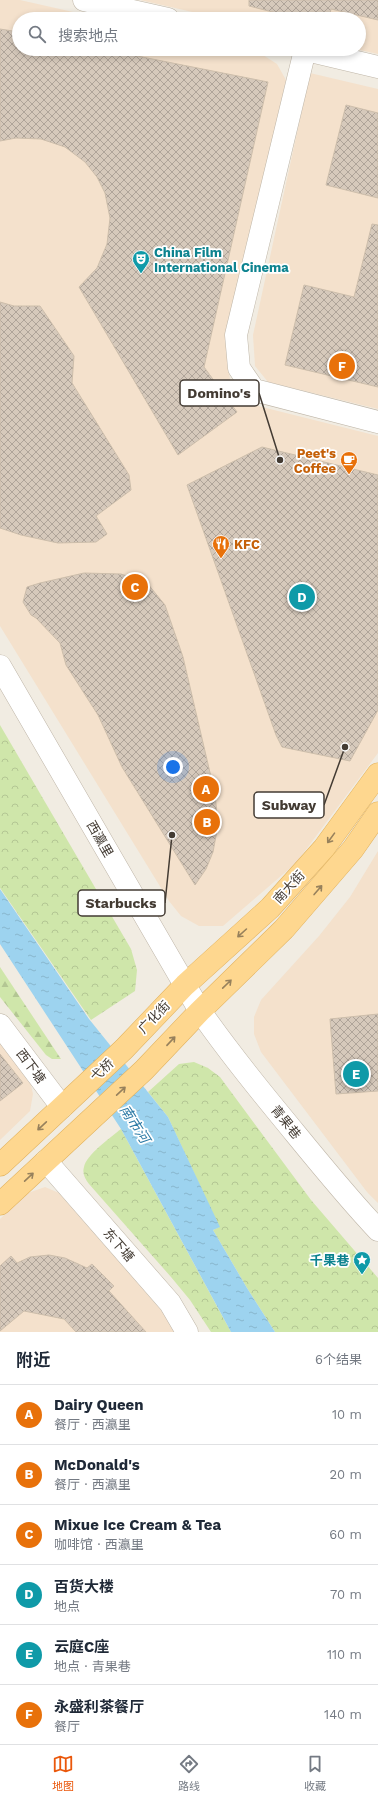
<!DOCTYPE html>
<html lang="zh">
<head>
<meta charset="utf-8">
<style>
  body { margin:0; font-family:"Work Sans","Noto Sans SC",sans-serif; background:#f6f6f7; color:#1f2937 }
  .you { position:absolute; left:173px; top:767px; width:14px; height:14px; margin:-10px; border:3px solid #fff; border-radius:50%; background:#1a73e8; box-shadow:0 0 0 6px #1a73e833 }
  .badge { display:grid; place-items:center; width:26px; height:26px; border-radius:50%; background:#ea580c; color:#fff; font-size:13px; font-weight:700 }
  .pin { position:absolute; translate:-50% -50%; border:2px solid #fff; box-shadow:0 1px 4px #0006 }
  .list { margin:0; padding:0; list-style:none }
  h2 { display:flex; justify-content:space-between; align-items:center; height:52px; margin:0; padding:0 16px; font-size:17px }
  h2 small { font-size:13px; font-weight:400; color:#747a83 }
  .list li { display:grid; grid-template-columns:26px 1fr auto; gap:12px; align-items:center; box-sizing:border-box; height:60px; padding:0 16px; border-top:1px solid #e0e1e3 }
  .list b { display:block; font-size:15px; white-space:nowrap }
  .list p { margin:0; font-size:13px; white-space:nowrap; color:#747a83 }
  .list em { font-size:13px; font-style:normal; color:#747a83 }
  .icon { flex:none; width:22px; height:22px; fill:none; stroke:currentColor; stroke-width:2; stroke-linecap:round; stroke-linejoin:round }
  .map { position:relative; flex:none; width:378px; height:1332px; overflow:hidden }
  .search { position:absolute; background:#fff; box-shadow:0 2px 6px #0003; left:12px; right:12px; top:12px; height:44px; display:flex; align-items:center; gap:10px; box-sizing:border-box; padding:0 14px; border-radius:22px; color:#747a83; font-size:15px }
  .sheet { height:412px; background:#fff }
  nav { display:flex; justify-content:space-around; align-items:center; box-sizing:border-box; height:56px; border-top:1px solid #e0e1e3; background:#fff; font-size:11px; color:#747a83 }
  nav a { display:grid; justify-items:center; gap:2px }
  nav .on { color:#ea580c }
  .map>svg:first-child { display:block }
  .commercial { fill:#f4e1cc }
  .forest { fill:url(#forest-firs) }
  .park { fill:url(#park-crowns) }
  .water { fill:url(#water-ripples) }
  .building { fill:url(#building-cross-hatch); stroke:#cdbeab }
  .lines { fill:none; stroke-linecap:round; stroke-linejoin:round }
  .minor-casing { stroke:#bfb6a8; stroke-width:23 }
  .major-casing { stroke:#e2b35f; stroke-width:23 }
  .minor { stroke:#fff; stroke-width:22 }
  .major { stroke:#fed78f; stroke-width:22 }
  .oneway { stroke:#97815c }
  .labels { text-anchor:middle; dominant-baseline:central; stroke-width:3.5; stroke-linejoin:round; paint-order:stroke }
  .culture-label { font-size:13px; font-weight:bold; fill:#0d838f; stroke:#fff; text-anchor:start }
  .food-label { font-size:13px; font-weight:bold; fill:#c56008; stroke:#fff; text-anchor:end }
  .street-label { font-size:13px; fill:#433b33; stroke:#fff }
  .water-label { font-size:14px; font-style:italic; fill:#2c7aa5; stroke:#fff }
  .leader { fill:none; stroke:#433b33; stroke-width:1.5 }
  .callout-dot { fill:#433b33; stroke:#fff; stroke-width:1.5 }
  .callout { fill:#fff; stroke:#433b33; stroke-width:1.5 }
  .callout-label { font-size:14px; text-anchor:middle; font-weight:bold; fill:#433b33 }
</style>
</head>
<body>
<div class="map">
<svg width="378" height="1332" viewBox="0 0 378 1332">
  <defs>
    <pattern id="forest-firs" width="22" height="20" patternUnits="userSpaceOnUse"><rect width="22" height="20" fill="#cfe6aa"/><path d="M5 1l3.5 6h-7zM16 11l3.5 6h-7z" fill="#b3c693"/></pattern>
    <pattern id="park-crowns" width="20" height="18" patternUnits="userSpaceOnUse"><rect width="20" height="18" fill="#cfe6aa"/><path d="M2 6a3 3 0 1 1 6 0M12 15a3 3 0 1 1 6 0" fill="none" stroke="#b3c693"/></pattern>
    <pattern id="water-ripples" width="26" height="14" patternUnits="userSpaceOnUse"><rect width="26" height="14" fill="#9dd3ef"/><path d="M2 4q2-2 4 0t4 0M15 11q2-2 4 0t4 0" fill="none" stroke="#88b6cd"/></pattern>
    <pattern id="building-cross-hatch" width="8" height="8" patternUnits="userSpaceOnUse"><rect width="8" height="8" fill="#d6c9bb"/><path d="M0 0l8 8M0 8l8-8" fill="none" stroke="#afa499"/></pattern>
  </defs>
  <rect width="100%" height="100%" fill="#f1ece2"/>
  <!-- commercial -->
  <g class="commercial">
    <path d="M0 0H20L104 19H19V49H235L263 55 277 64 286 80 226 344 230 380 254 405 378 436V753L296 863 223 926H199L181 916 169 901 0 626Z"/>
    <path d="M140 0H378V54L355 49H359V19H223Z"/>
    <path d="M310 73 378 89V409L268 382 255 366 253 335Z"/>
    <path d="M378 851V1203L367 1192 261 1052 254 1034V1017L261 1000 319 936 350 897Z"/>
    <path d="M0 1037 29 1076 33 1094 30 1111 0 1140Z"/>
    <path d="M45 1187 59 1193 162 1311 174 1332H0V1219L28 1193Z"/>
  </g>
  <!-- forest -->
  <path class="forest" d="M0 967 61 1059H52L46 1055 0 997Z"/>
  <!-- park -->
  <g class="park">
    <path d="M0 725 131 949 137 970 135 991 91 1020 0 888Z"/>
    <path d="M194 1062 208 1068 220 1077 311 1200 378 1278V1332H275L247 1288 213 1230 219 1227 168 1117 148 1092 179 1064Z"/>
    <path d="M121 1129 219 1310 231 1332H211L190 1300 171 1277 89 1184C85 1179 82 1173 84 1167 86 1155 111 1137 121 1129Z"/>
  </g>
  <!-- water -->
  <path class="water" d="M0 889 89 1019 168 1117 220 1227 213 1230 247 1288 275 1332H231L121 1129 0 944Z"/>
  <!-- building -->
  <g class="building">
    <path d="M249 0H378V20L331 9 329 19H300L249 6Z"/>
    <path d="M0 29 19 32V49H102L268 82 204 367 237 412 178 455 79 287 97 268 107 244 110 218 105 193 97 177 85 162 65 147 41 139 16 138 0 141Z"/>
    <path d="M346 105 378 113V198L326 185Z"/>
    <path d="M372 224 378 225V387L285 365 304 285 354 297Z"/>
    <path d="M0 302 14 306H40L74 356 72 383 129 475 131 490 96 516 107 534 96 542 58 543 21 535 0 528Z"/>
    <path d="M262 447 378 475V710L350 761 282 747 276 735 187 485Z"/>
    <path d="M84 573 121 574 147 583 165 605 183 657 215 794 218 825 213 852 206 869 195 885 122 767 98 715 66 665 60 643 36 618 31 615 23 602 27 587 40 583Z"/>
    <path d="M378 1014V1091L336 1094 330 1019Z"/>
    <path d="M0 1054 23 1083 0 1101Z"/>
    <path d="M49 1255 65 1258 87 1268 92 1264 114 1286 109 1291 146 1332H76L64 1319 24 1311 0 1331V1266L11 1256 17 1263 30 1257Z"/>
  </g>
  <g class="lines">
    <defs>
      <g id="minor">
        <path d="M84 0 168 19"/>
        <path d="M302 49 378 67"/>
        <path d="M305 50 236 335 239 368 254 390 378 422"/>
        <path d="M0 666 200 1011C225 1047 253 1082 281 1116 313 1155 344 1194 378 1230"/>
        <path d="M0 1025 62 1107"/>
        <path d="M46 1161 170 1303 187 1332"/>
      </g>
      <g id="major">
        <path d="M0 1165 124 1049 185 985 270 908 324 848 378 774"/>
        <path d="M0 1204 144 1070 200 1011 284 929 353 849 378 813"/>
      </g>
    </defs>
    <!-- minor casing -->
    <use href="#minor" class="minor-casing"/>
    <!-- major casing -->
    <use href="#major" class="major-casing"/>
    <!-- minor -->
    <use href="#minor" class="minor"/>
    <!-- major -->
    <use href="#major" class="major"/>
  </g>
  <!-- one-way arrows -->
  <defs><path id="oneway-shaft" d="M-6 0H5M1.5-3L5.5 0L1.5 3" fill="none" stroke-width="1.6" stroke-linecap="round" stroke-linejoin="round"/></defs>
  <g class="oneway">
    <use href="#oneway-shaft" transform="translate(331 838) rotate(126)"/>
    <use href="#oneway-shaft" transform="translate(318 890) rotate(-49)"/>
    <use href="#oneway-shaft" transform="translate(242 933) rotate(138)"/>
    <use href="#oneway-shaft" transform="translate(227 984) rotate(-44)"/>
    <use href="#oneway-shaft" transform="translate(171 1041) rotate(-47)"/>
    <use href="#oneway-shaft" transform="translate(121 1091) rotate(-43)"/>
    <use href="#oneway-shaft" transform="translate(42 1126) rotate(137)"/>
    <use href="#oneway-shaft" transform="translate(29 1177) rotate(-43)"/>
  </g>
  <!-- icons -->
  <defs>
    <symbol id="theatre-pin" viewBox="-11 -11 22 30"><path d="M0 17L-7.5 6A9.5 9.5 0 1 1 7.5 6Z" fill="#0f9aa8" stroke="#fff"/><path d="M-5-5.5Q0-4 5-5.5V0Q5 5 0 6Q-5 5-5 0ZM-3.3-2.5H-1v1.5H-3.3ZM1-2.5H3.3v1.5H1ZM-2.8 1Q0 5.5 2.8 1Z" fill="#fff"/></symbol>
    <symbol id="cafe-pin" viewBox="-11 -11 22 30"><path d="M0 17L-7.5 6A9.5 9.5 0 1 1 7.5 6Z" fill="#e8710a" stroke="#fff"/><path d="M-5.5-4.5H6V0H3Q3 3.5 0 3.5H-2.5Q-5.5 3.5-5.5 0ZM3-3.2v2h1.7v-2ZM-6 4.5H4V6H-6Z" fill="#fff"/></symbol>
    <symbol id="restaurant-pin" viewBox="-11 -11 22 30"><path d="M0 17L-7.5 6A9.5 9.5 0 1 1 7.5 6Z" fill="#e8710a" stroke="#fff"/><path d="M-5-6h1v4h1v-4h1v4h1v-4h1v5L-1.5 .5V6h-2V.5L-5-1ZM5-6V6H3V1.5H1.5Q1.5-4 5-6Z" fill="#fff"/></symbol>
    <symbol id="sight-pin" viewBox="-11 -11 22 30"><path d="M0 17L-7.5 6A9.5 9.5 0 1 1 7.5 6Z" fill="#0f9aa8" stroke="#fff"/><path d="M0-6L1.8-2.2L6-1.7L2.9 1.2L3.7 5.4L0 3.3L-3.7 5.4L-2.9 1.2L-6-1.7L-1.8-2.2Z" fill="#fff"/></symbol>
  </defs>
  <g fill-rule="evenodd">
    <use href="#theatre-pin" x="131" y="249" width="20" height="27"/>
    <use href="#cafe-pin" x="339" y="450" width="20" height="27"/>
    <use href="#restaurant-pin" x="211" y="534" width="20" height="27"/>
    <use href="#sight-pin" x="352" y="1250" width="20" height="27"/>
  </g>
  <g class="labels">
    <!-- culture labels -->
    <g class="culture-label">
      <text x="154" y="252">China Film<tspan x="154" dy="15">International Cinema</tspan></text>
      <text x="349" y="1260" text-anchor="end">千果巷</text>
    </g>
    <!-- food labels -->
    <g class="food-label">
      <text x="336" y="453">Peet's<tspan x="336" dy="15">Coffee</tspan></text>
      <text x="234" y="544" text-anchor="start">KFC</text>
    </g>
    <!-- street labels -->
    <g class="street-label">
      <text transform="translate(100 839) rotate(60)">西瀛里</text>
      <text transform="translate(289 887) rotate(-48)">南大街</text>
      <text transform="translate(154 1017) rotate(-46)">广化街</text>
      <text transform="translate(31 1066) rotate(53)">西下塘</text>
      <text transform="translate(102 1070) rotate(-43)">弋桥</text>
      <text transform="translate(286 1122) rotate(51)">青果巷</text>
      <text transform="translate(119 1245) rotate(49)">东下塘</text>
    </g>
    <!-- water labels -->
    <g class="water-label">
      <text transform="translate(135 1124) rotate(57)">南市河</text>
    </g>
  </g>
  <!-- callouts -->
  <path class="leader" d="M280 460L259 393M345 747L324 805M172 835L165 903"/>
  <g class="callout-dot">
    <circle cx="280" cy="460" r="4"/>
    <circle cx="345" cy="747" r="4"/>
    <circle cx="172" cy="835" r="4"/>
  </g>
  <g class="callout">
    <rect x="180" y="380" width="79" height="26" rx="4"/>
    <rect x="254" y="792" width="70" height="26" rx="4"/>
    <rect x="78" y="890" width="87" height="26" rx="4"/>
  </g>
  <g class="callout-label">
    <text x="219" y="398">Domino's</text>
    <text x="289" y="810">Subway</text>
    <text x="121" y="908">Starbucks</text>
  </g>
</svg>
<div class="you"></div>
<div class="pin badge" style="left:206px;top:789px;background:#e8710a">A</div>
<div class="pin badge" style="left:207px;top:822px;background:#e8710a">B</div>
<div class="pin badge" style="left:135px;top:587px;background:#e8710a">C</div>
<div class="pin badge" style="left:302px;top:597px;background:#0f9aa8">D</div>
<div class="pin badge" style="left:356px;top:1074px;background:#0f9aa8">E</div>
<div class="pin badge" style="left:342px;top:366px;background:#e8710a">F</div>
<div class="search"><svg class="icon" aria-label="search" viewBox="0 0 24 24"><circle cx="10" cy="10" r="6"/><path d="M15 15l6 6"/></svg>搜索地点</div>
</div>
<section class="sheet">
<h2>附近<small>6个结果</small></h2>
<ul class="list">
<li><span class="badge" style="background:#e8710a">A</span><div><b>Dairy Queen</b><p>餐厅 · 西瀛里</p></div><em>10 m</em></li>
<li><span class="badge" style="background:#e8710a">B</span><div><b>McDonald's</b><p>餐厅 · 西瀛里</p></div><em>20 m</em></li>
<li><span class="badge" style="background:#e8710a">C</span><div><b>Mixue Ice Cream &amp; Tea</b><p>咖啡馆 · 西瀛里</p></div><em>60 m</em></li>
<li><span class="badge" style="background:#0f9aa8">D</span><div><b>百货大楼</b><p>地点</p></div><em>70 m</em></li>
<li><span class="badge" style="background:#0f9aa8">E</span><div><b>云庭C座</b><p>地点 · 青果巷</p></div><em>110 m</em></li>
<li><span class="badge" style="background:#e8710a">F</span><div><b>永盛利茶餐厅</b><p>餐厅</p></div><em>140 m</em></li>
</ul>
</section>
<nav>
<a class="on"><svg class="icon" aria-label="map" viewBox="0 0 24 24"><path d="M3 6l6-2 6 2 6-2v14l-6 2-6-2-6 2zM9 4v14M15 6v14"/></svg>地图</a>
<a><svg class="icon" aria-label="directions" viewBox="0 0 24 24"><path d="M12 3l9 9-9 9-9-9zM9 14v-3h6M13 9l2 2-2 2"/></svg>路线</a>
<a><svg class="icon" aria-label="saved" viewBox="0 0 24 24"><path d="M7 4h10v16l-5-4-5 4z"/></svg>收藏</a>
</nav>
</body>
</html>
